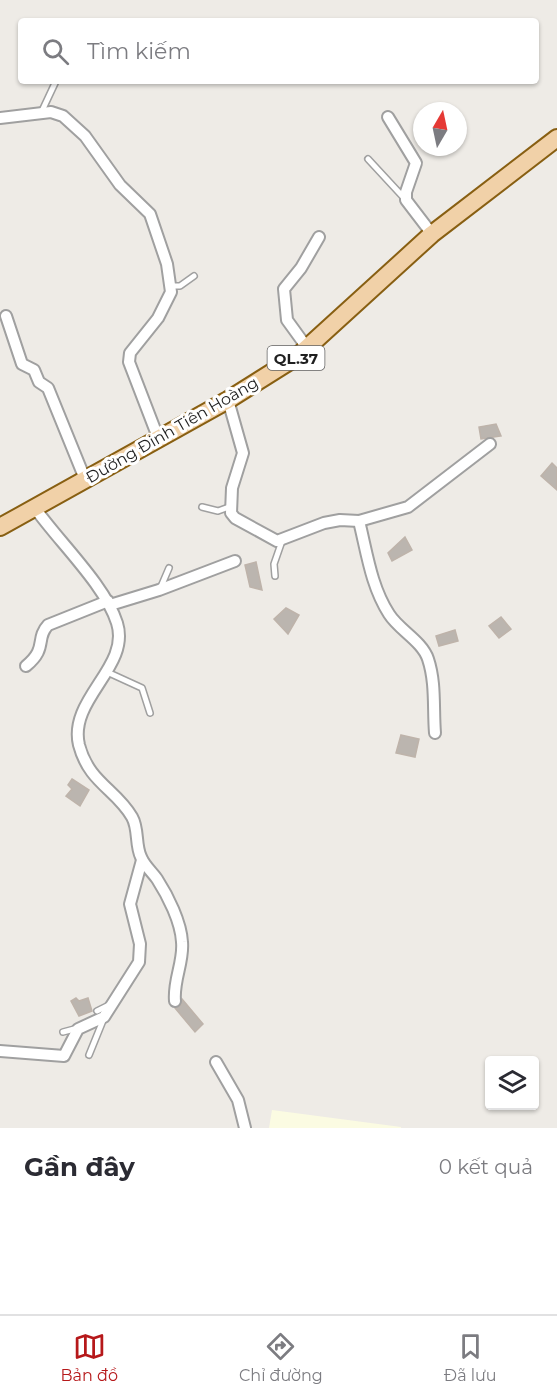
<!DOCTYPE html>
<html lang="vi">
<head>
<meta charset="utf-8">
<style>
  body { margin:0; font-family:Montserrat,sans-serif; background:#f7f7f7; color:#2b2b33 }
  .controls { position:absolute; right:18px; bottom:18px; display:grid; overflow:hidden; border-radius:6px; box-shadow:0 2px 4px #0004 }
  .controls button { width:54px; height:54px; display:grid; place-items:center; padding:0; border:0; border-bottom:2px solid #e1e1e2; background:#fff; color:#2b2b33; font:30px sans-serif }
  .compass { position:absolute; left:413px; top:102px; width:54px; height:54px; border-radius:50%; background:#fff; box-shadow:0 2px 4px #0004; rotate:9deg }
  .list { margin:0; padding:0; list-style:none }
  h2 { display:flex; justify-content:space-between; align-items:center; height:78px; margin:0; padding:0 24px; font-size:26px }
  h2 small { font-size:20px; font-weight:400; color:#7c7c81 }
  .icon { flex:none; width:33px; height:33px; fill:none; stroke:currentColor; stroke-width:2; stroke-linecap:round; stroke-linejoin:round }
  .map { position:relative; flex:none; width:557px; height:1128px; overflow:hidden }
  .search { position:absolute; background:#fff; box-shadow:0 2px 4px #0004; left:18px; right:18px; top:18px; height:66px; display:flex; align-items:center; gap:15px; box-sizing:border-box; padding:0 21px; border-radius:6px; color:#7c7c81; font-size:22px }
  .sheet { height:186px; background:#fff }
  nav { display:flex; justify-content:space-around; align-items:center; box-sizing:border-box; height:84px; border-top:2px solid #e1e1e2; background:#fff; font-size:16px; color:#7c7c81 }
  nav a { display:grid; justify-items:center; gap:3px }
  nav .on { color:#b6181a }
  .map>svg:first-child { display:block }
  .education { fill:#fbfbe2 }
  .building { fill:#bbb5af; stroke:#beb3aa; stroke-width:1.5 }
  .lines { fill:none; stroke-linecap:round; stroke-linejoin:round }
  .lane-casing { stroke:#a0a0a0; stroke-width:8 }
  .street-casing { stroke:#a0a0a0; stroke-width:14 }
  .primary-casing { stroke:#885f12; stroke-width:20 }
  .lane { stroke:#fff; stroke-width:5 }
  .street { stroke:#fff; stroke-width:10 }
  .primary { stroke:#f1d1a8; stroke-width:16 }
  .labels { text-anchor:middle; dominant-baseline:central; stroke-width:6; stroke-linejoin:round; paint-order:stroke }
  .shield { fill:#fff; stroke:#626262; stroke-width:1.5 }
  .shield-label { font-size:15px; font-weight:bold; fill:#1f1f1f }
  .street-label { font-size:16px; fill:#1f1f1f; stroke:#fff }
</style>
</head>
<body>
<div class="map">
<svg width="557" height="1128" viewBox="0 0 557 1128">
  <rect width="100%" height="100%" fill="#eeebe6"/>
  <!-- education -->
  <path class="education" d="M272 1110 401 1127V1128H269Z"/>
  <!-- building -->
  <g class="building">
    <path d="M496 424 501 436 481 439 479 427Z"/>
    <path d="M552 463 557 468V490L541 476Z"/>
    <path d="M405 537 412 550 392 561 388 553Z"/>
    <path d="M256 562 262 590 250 587 245 565Z"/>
    <path d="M286 608 299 615 288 634 274 619Z"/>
    <path d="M501 617 511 629 499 638 489 626Z"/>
    <path d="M455 630 458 641 439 646 436 636Z"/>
    <path d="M401 735 419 739 415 757 396 753Z"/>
    <path d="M72 779 89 790 80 806 66 796 72 789 68 785Z"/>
    <path d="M76 998 79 1001 88 998 92 1011 79 1016 71 1001Z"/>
    <path d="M182 999 203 1024 195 1032 175 1008 181 1005Z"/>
  </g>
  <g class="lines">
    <defs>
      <g id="lane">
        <path d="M41 113 56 81"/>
        <path d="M368 159 405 199"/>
        <path d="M172 286H180L194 276"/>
        <path d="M202 507 218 511 229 507"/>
        <path d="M275 576 274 564 282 541"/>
        <path d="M160 589 169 568"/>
        <path d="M107 672 142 688 150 713"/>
        <path d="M97 1011 109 1005"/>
        <path d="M63 1032 78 1028"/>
        <path d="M89 1055 104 1018"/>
      </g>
      <g id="street">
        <path d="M388 117 416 163 406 192V200L432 234"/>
        <path d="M0 118 51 112 63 116 85 136 120 185 150 214 167 264 171 292 158 318 130 353 129 362 159 440"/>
        <path d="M6 316 22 364 34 370 39 382 48 388 85 479"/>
        <path d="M308 349 287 320 284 289 301 268 319 237"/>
        <path d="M228 400 243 453 232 488 231 513 235 518 277 541 324 523 340 520 359 521 408 507 490 444"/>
        <path d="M35 508C59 542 105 585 117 623 131 667 68 699 79 745 89 783 116 789 132 817 139 829 135 845 141 857 144 865 152 872 157 879 168 896 181 922 182 942 184 962 173 980 175 1001"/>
        <path d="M359 521C367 553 371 586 389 614 399 630 422 641 428 659 436 683 433 708 435 733"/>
        <path d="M110 605 159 590 235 561"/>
        <path d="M26 666C48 648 35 639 48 625L108 601"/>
        <path d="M0 1051 64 1056 78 1029 104 1017 139 962 140 944 130 904 142 860"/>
        <path d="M216 1062 238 1100 245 1128"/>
      </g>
      <path id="primary" d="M0 527 228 400 298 356 432 234 557 138"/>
    </defs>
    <!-- lane casing -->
    <use href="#lane" class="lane-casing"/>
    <!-- street casing -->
    <use href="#street" class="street-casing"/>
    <!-- primary casing -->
    <use href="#primary" class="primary-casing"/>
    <!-- lane -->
    <use href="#lane" class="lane"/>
    <!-- street -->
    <use href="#street" class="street"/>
    <!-- primary -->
    <use href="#primary" class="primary"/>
  </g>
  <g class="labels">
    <!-- shield labels -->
    <rect class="shield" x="267.5" y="346" width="57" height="24" rx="4.5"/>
    <g class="shield-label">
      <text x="296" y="358">QL.37</text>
    </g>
    <!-- street labels -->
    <g class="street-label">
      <text transform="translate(172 430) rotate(-30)">Đường Đinh Tiên Hoàng</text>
    </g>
  </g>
</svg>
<div class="controls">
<button><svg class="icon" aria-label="layers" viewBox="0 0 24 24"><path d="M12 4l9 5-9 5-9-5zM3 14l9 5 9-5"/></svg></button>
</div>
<svg class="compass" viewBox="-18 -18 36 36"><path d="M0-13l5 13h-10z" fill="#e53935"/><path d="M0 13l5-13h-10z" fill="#7c7c81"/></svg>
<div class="search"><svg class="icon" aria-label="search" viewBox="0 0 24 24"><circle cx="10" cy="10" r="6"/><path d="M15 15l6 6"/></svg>Tìm kiếm</div>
</div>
<section class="sheet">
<h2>Gần đây<small>0 kết quả</small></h2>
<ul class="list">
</ul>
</section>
<nav>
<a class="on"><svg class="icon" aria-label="map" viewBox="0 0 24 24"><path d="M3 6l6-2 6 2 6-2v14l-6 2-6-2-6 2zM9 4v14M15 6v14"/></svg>Bản đồ</a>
<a><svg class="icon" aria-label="directions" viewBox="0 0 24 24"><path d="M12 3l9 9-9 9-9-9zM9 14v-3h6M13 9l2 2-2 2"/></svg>Chỉ đường</a>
<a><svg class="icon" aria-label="saved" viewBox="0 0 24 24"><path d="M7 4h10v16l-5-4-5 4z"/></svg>Đã lưu</a>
</nav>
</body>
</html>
